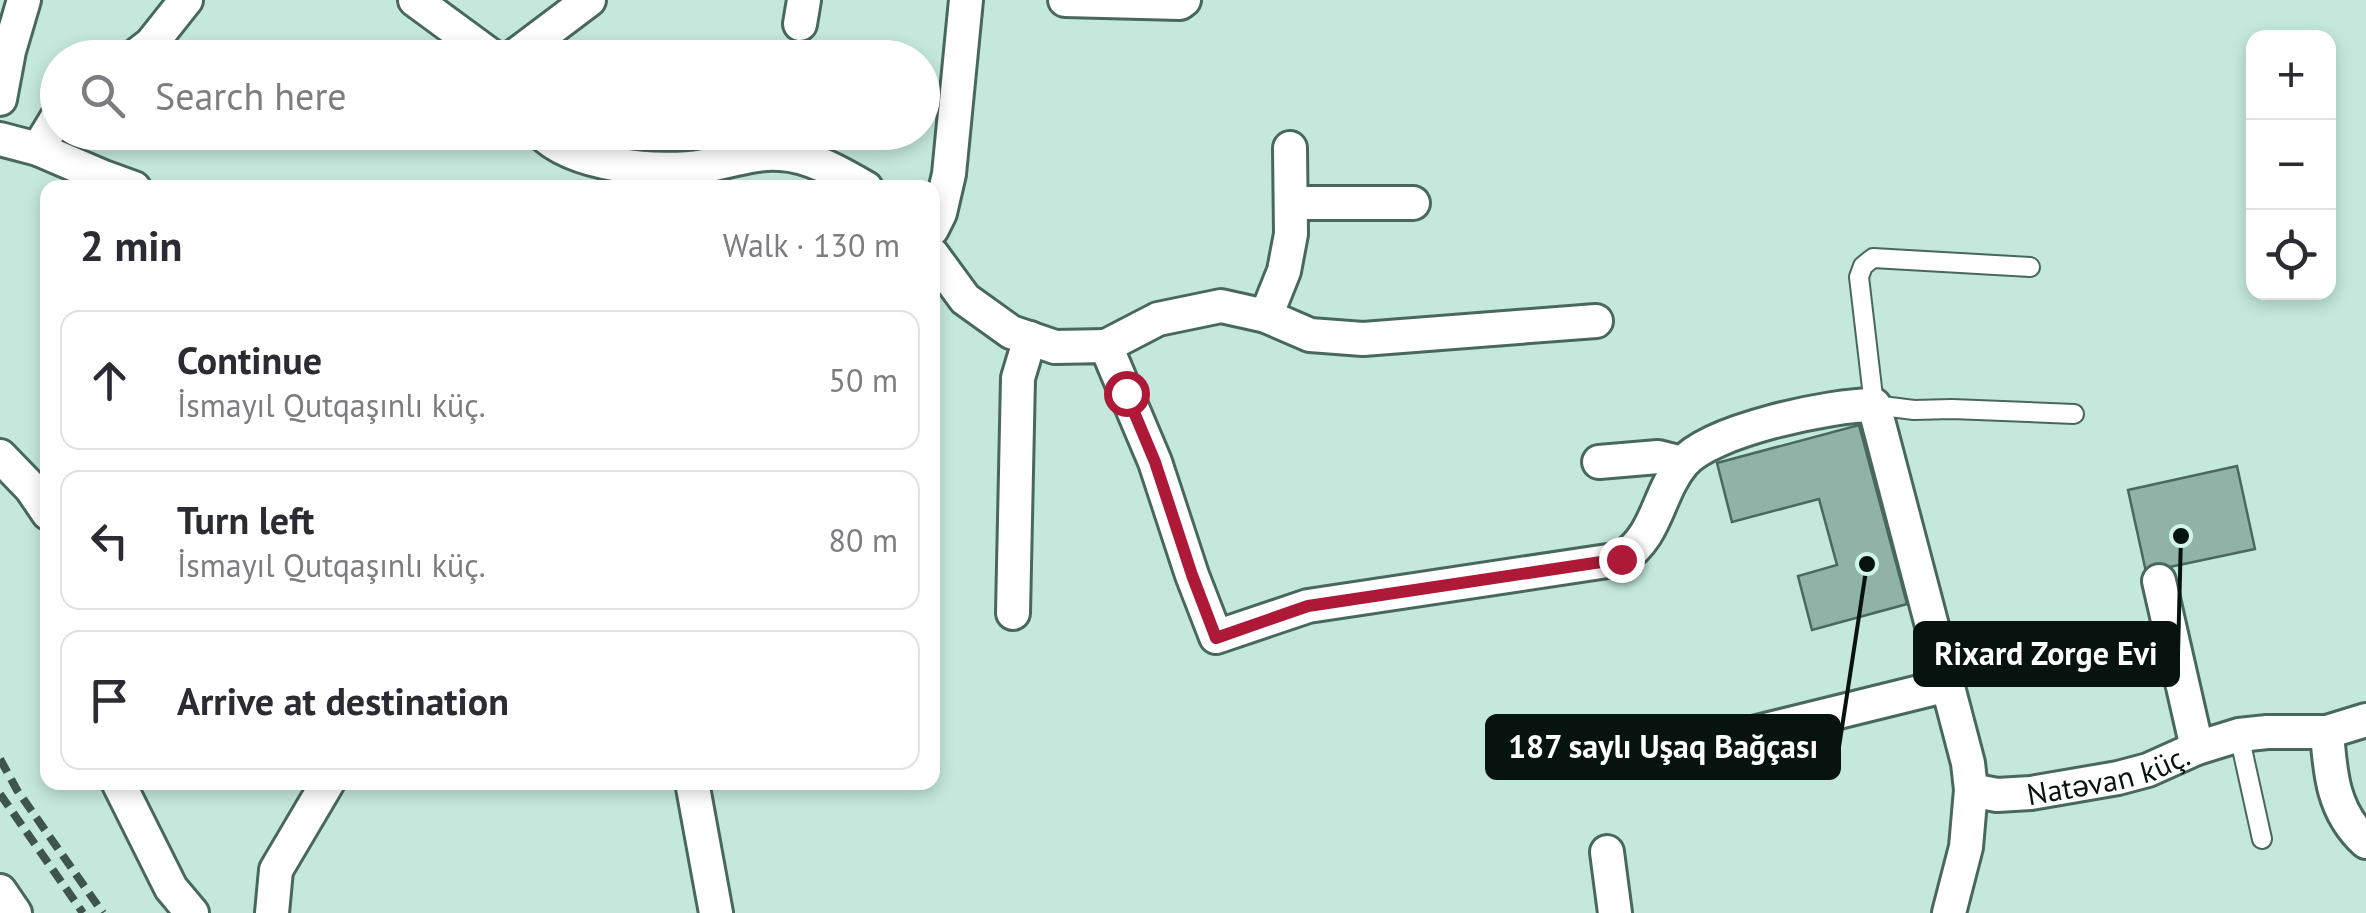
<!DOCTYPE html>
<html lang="en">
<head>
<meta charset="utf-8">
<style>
  body { margin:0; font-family:"PT Sans",sans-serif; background:#f2f2f3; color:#2b2b33 }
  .controls { position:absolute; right:30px; top:30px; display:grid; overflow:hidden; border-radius:20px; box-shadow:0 5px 15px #0003 }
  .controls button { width:90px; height:90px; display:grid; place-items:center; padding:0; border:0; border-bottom:2px solid #e1e1e2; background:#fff; color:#2b2b33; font:50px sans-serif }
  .stop { position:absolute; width:30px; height:30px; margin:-22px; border:8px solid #ad1937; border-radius:50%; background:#fff }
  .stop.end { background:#ad1937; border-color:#fff; box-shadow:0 2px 10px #0008 }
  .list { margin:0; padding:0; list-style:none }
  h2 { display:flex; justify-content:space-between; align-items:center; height:130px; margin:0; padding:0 40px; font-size:42px }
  h2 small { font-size:32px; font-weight:400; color:#7c7c81 }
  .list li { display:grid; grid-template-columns:65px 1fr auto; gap:30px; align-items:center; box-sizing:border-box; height:140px; margin:0 20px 20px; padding:0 20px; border:2px solid #e1e1e2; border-radius:20px }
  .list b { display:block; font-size:38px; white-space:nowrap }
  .list p { margin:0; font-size:32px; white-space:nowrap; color:#7c7c81 }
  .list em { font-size:32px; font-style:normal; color:#7c7c81 }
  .icon { flex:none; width:55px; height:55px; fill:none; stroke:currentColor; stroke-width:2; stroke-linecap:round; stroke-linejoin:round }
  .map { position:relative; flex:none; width:2366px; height:913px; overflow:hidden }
  .search { position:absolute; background:#fff; box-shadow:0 5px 15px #0003; left:40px; top:40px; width:900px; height:110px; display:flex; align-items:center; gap:25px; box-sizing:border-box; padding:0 35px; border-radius:55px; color:#7c7c81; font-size:38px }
  .panel { position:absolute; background:#fff; box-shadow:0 5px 15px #0003; left:40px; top:180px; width:900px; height:610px; border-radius:20px }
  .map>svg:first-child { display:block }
  .building { fill:#90b2a7; stroke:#49695f; stroke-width:2.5 }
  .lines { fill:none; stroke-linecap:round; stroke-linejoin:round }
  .service-casing { stroke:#48675d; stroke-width:22 }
  .minor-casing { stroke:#48675d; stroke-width:38 }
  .service { stroke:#fff; stroke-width:18 }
  .minor { stroke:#fff; stroke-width:32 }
  .rail { stroke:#40544e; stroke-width:8; stroke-dasharray:15 8; stroke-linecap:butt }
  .route { stroke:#ad1937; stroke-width:12 }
  .labels { text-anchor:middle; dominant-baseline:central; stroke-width:9; stroke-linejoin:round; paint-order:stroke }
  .street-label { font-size:30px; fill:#06130f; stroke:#d1f5e9 }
  .leader { fill:none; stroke:#06130f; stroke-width:4 }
  .callout-dot { fill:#06130f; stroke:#d1f5e9; stroke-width:4 }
  .callout { fill:#06130f; stroke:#06130f; stroke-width:4 }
  .callout-label { font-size:32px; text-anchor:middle; font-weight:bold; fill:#fff }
</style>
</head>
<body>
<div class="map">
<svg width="2366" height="913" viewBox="0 0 2366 913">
  <rect width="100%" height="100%" fill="#c4e8dc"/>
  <!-- building -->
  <g class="building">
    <path d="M1859 425 1907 604 1812 630 1798 576 1837 565 1819 499 1732 522 1717 463Z"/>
    <path d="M2237 466 2255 549 2146 572 2128 490Z"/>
  </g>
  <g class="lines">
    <defs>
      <g id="service">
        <path d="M2030 267 1873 258 1863 266 1859 277 1874 405 1914 410 1952 409 2074 414"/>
        <path d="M2239 735 2262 839"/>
      </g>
      <g id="minor">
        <path d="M415 0 494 58"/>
        <path d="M1065 0 1180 3 1184 0"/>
        <path d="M800 24 804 0"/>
        <path d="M133 58 151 44 186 0"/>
        <path d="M512 58 589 0"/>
        <path d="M0 99 9 51 24 0"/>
        <path d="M541 132C573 166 660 174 704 166 729 162 754 152 780 154 809 155 842 174 866 188"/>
        <path d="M0 139 38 149 101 176 134 188"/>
        <path d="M38 149 58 116"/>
        <path d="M1291 203H1413"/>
        <path d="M932 229 940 213 949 174 966 0"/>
        <path d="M932 254 965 299 1011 332 1055 347 1106 346 1155 462 1192 575 1216 637 1308 606 1621 559C1658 536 1657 494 1683 463 1710 430 1831 405 1874 405L1968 763 1971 790"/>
        <path d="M1266 316 1284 271 1291 234 1290 148"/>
        <path d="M1106 346 1158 319 1221 306 1266 316 1310 335 1363 339 1596 321"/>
        <path d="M0 456 31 488 48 513"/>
        <path d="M1599 462 1658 457 1682 463"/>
        <path d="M2159 581 2197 748"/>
        <path d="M1013 613 1018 378 1030 338"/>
        <path d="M2327 732C2330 774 2333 812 2366 842"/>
        <path d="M1684 750 1948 685"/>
        <path d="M118 782 171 888 192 913"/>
        <path d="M692 782 716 913"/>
        <path d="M1607 852 1615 913"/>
        <path d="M0 891 15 913"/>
        <path d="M272 913 276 870 328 782"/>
        <path id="s1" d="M1949 913 1966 847 1971 790 1997 795 2031 793 2118 778 2148 770 2197 748 2239 735 2267 732H2327L2366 720"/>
      </g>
    </defs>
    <!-- service casing -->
    <use href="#service" class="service-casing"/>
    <!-- minor casing -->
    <use href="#minor" class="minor-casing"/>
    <!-- service -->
    <use href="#service" class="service"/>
    <!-- minor -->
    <use href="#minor" class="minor"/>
    <!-- rail -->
    <g class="rail">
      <path d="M0 759 17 790 103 913"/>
      <path d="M0 794 83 913"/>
    </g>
  </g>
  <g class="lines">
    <!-- route -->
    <path class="route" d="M1126 393 1155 462 1192 575 1216 638 1308 606 1621 559"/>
  </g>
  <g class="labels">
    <!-- street labels -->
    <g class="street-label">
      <text stroke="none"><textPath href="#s1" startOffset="265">Natəvan küç.</textPath></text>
    </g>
  </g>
  <!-- callouts -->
  <path class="leader" d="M2181 536L2178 654M1867 564L1839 747"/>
  <g class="callout-dot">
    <circle cx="2181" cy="536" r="10"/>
    <circle cx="1867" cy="564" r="10"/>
  </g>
  <g class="callout">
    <rect x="1915" y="623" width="263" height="62" rx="10"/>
    <rect x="1487" y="716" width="352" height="62" rx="10"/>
  </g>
  <g class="callout-label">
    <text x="2046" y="665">Rixard Zorge Evi</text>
    <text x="1663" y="758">187 saylı Uşaq Bağçası</text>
  </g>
</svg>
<div class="controls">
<button>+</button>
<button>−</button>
<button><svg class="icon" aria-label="locate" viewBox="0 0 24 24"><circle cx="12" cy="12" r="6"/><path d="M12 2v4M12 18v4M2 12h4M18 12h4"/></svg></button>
</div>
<div class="stop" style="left:1126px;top:393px"></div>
<div class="stop end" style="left:1621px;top:559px"></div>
<div class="search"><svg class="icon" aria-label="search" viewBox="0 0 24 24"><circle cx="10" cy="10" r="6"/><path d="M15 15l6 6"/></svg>Search here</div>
<section class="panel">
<h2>2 min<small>Walk · 130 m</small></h2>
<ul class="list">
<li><svg class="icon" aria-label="ahead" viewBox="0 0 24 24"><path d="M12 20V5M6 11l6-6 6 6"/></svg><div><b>Continue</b><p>İsmayıl Qutqaşınlı küç.</p></div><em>50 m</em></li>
<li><svg class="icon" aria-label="left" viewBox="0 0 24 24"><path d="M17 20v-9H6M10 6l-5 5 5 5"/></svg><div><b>Turn left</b><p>İsmayıl Qutqaşınlı küç.</p></div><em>80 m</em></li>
<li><svg class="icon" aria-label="arrive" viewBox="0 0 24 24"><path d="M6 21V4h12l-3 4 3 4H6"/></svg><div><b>Arrive at destination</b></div></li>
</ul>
</section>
</div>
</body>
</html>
